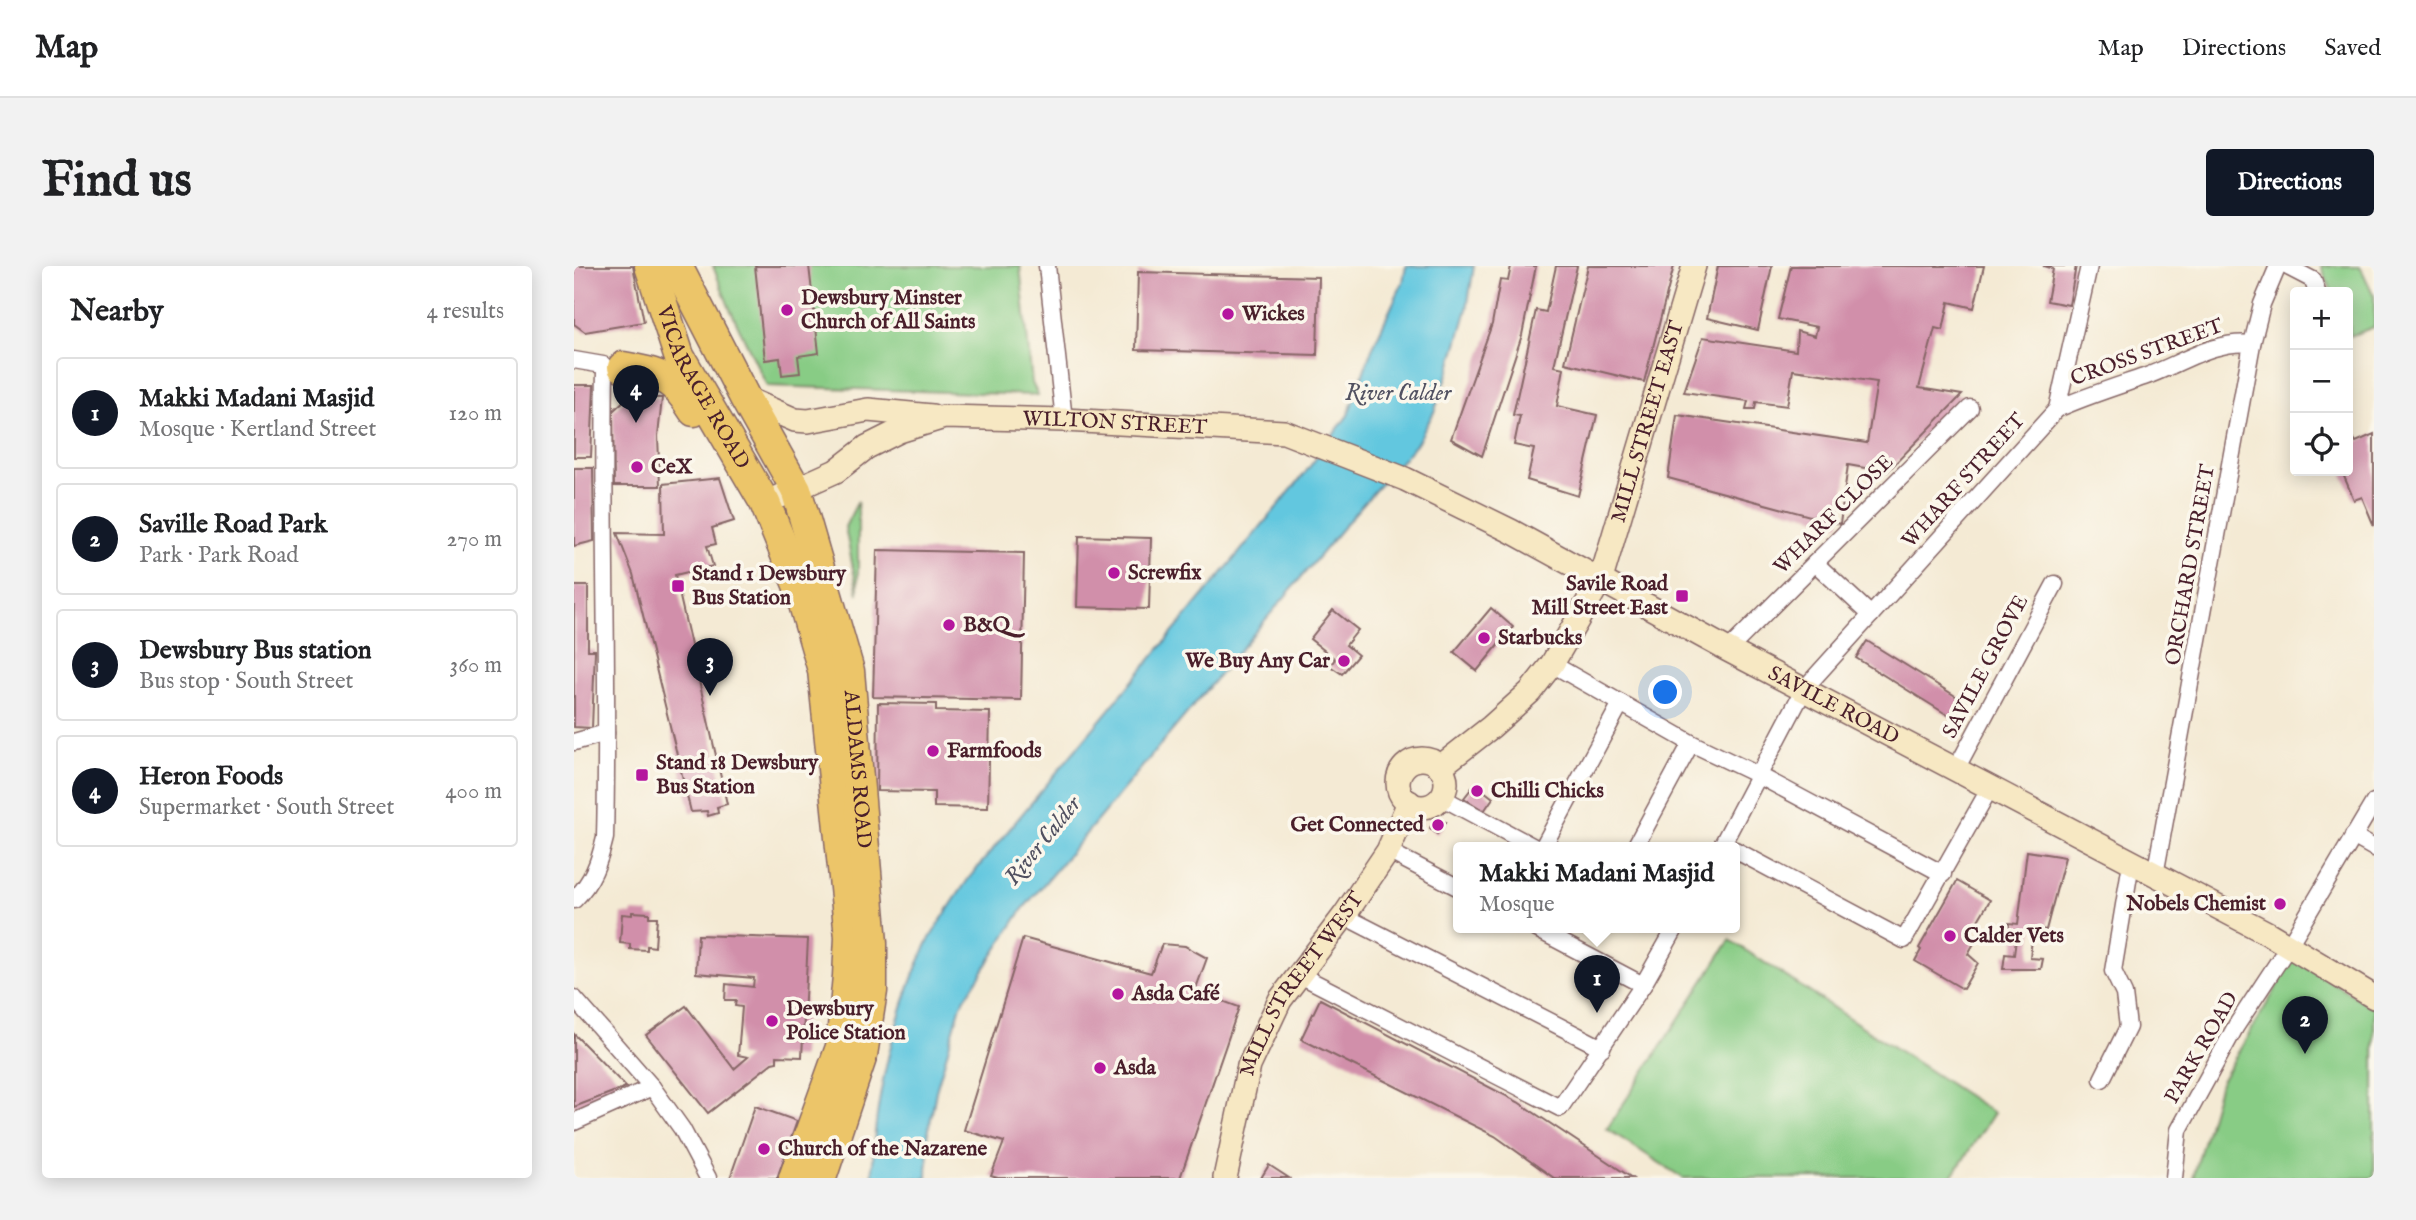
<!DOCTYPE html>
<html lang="en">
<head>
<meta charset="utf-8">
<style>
  body { margin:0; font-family:"IM FELL English",serif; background:#f2f2f2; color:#202124 }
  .controls { position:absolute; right:21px; top:21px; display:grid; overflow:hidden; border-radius:7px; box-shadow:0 4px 18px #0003 }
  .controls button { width:63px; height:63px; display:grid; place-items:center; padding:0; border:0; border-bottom:2px solid #e0e0e0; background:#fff; color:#202124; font:35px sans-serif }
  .you { position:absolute; left:1092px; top:427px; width:24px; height:24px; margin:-18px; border:5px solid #fff; border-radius:50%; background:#1a73e8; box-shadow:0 0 0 10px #1a73e833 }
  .badge { display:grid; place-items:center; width:46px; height:46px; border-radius:50%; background:#111827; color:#fff; font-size:23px; font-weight:700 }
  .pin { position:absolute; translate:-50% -58px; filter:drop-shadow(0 2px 4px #0008) }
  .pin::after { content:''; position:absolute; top:37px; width:24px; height:21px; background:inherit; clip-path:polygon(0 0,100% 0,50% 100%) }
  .popup { position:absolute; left:879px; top:576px; width:287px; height:91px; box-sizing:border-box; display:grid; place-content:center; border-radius:7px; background:#fff; filter:drop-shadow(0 2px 5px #0005); font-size:23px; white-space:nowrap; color:#757577 }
  .popup b { font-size:26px; color:#202124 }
  .popup::after { content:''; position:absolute; left:50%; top:100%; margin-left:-14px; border:14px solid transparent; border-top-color:#fff }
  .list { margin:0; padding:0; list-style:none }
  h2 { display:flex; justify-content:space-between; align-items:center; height:91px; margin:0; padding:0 28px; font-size:30px }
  h2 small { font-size:23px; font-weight:400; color:#757577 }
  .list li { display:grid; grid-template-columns:46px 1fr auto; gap:21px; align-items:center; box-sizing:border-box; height:112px; margin:0 14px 14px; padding:0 14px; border:2px solid #e0e0e0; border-radius:7px }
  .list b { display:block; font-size:26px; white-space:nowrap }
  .list p { margin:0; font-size:23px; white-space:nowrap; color:#757577 }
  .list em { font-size:23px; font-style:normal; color:#757577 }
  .icon { flex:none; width:38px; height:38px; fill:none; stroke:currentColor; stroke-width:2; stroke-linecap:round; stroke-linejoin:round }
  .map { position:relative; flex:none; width:1800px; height:912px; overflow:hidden; border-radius:7px }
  header { display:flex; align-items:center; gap:42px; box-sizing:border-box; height:98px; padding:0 35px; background:#fff; border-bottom:2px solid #e0e0e0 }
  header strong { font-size:33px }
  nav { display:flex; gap:38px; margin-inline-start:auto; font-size:24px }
  .intro { display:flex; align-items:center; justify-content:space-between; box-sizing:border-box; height:168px; padding:0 42px }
  h1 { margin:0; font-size:49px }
  .button { padding:18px 32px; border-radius:7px; background:#111827; color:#fff; font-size:24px; font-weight:700 }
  main { display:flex; gap:42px; padding:0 42px }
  aside { flex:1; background:#fff; border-radius:7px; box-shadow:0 4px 18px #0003 }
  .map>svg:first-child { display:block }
  .green { fill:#88cc85; stroke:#697658; stroke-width:2 }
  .water { fill:#62c7df; stroke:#567385; stroke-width:2 }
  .building { fill:#d18faa }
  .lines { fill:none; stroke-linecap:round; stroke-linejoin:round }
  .street-casing { stroke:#866666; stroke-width:19 }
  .secondary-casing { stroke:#866666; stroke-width:26 }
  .highway-casing { stroke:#866666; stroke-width:33 }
  .street { stroke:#fff; stroke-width:16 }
  .secondary { stroke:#f7e8c3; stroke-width:23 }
  .highway { stroke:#ecc569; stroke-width:30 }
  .poi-dot { fill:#b5179e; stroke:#fbf7ec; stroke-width:2.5 }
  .labels { text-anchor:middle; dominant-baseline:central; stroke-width:7; stroke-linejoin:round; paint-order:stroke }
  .poi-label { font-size:21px; font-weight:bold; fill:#4a1f2b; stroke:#fbf7ec; text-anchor:start }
  .street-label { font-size:21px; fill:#4a1f2b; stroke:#fbf7ec }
  .water-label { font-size:23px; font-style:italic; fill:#515161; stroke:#fbf7ec }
</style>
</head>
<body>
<header>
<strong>Map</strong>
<nav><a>Map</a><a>Directions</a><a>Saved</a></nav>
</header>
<div class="intro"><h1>Find us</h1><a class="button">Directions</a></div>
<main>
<aside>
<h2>Nearby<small>4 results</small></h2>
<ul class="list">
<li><span class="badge">1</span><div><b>Makki Madani Masjid</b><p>Mosque · Kertland Street</p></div><em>120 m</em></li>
<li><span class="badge">2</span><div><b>Saville Road Park</b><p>Park · Park Road</p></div><em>270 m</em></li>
<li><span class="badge">3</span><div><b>Dewsbury Bus station</b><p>Bus stop · South Street</p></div><em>360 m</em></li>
<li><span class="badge">4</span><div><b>Heron Foods</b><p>Supermarket · South Street</p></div><em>400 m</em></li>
</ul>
</aside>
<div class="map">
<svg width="1800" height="912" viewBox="0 0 1800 912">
  <rect width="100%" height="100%" fill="#fbf7ec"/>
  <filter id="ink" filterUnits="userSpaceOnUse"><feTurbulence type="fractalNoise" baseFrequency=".0143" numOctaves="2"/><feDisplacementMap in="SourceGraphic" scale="14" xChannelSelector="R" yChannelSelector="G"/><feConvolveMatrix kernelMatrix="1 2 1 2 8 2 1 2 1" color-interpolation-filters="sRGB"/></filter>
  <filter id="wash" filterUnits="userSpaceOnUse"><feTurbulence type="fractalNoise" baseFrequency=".00686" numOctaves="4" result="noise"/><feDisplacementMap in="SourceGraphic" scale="28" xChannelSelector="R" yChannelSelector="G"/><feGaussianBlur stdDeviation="1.57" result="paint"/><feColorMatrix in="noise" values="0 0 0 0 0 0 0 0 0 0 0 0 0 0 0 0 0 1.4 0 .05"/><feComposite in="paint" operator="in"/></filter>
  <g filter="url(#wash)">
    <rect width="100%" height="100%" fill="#f4ead4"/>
    <!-- green -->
    <g class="green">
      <path d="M139 0H446L458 117 464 129 193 120 156 43Z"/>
      <path d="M1747 0H1786L1800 30V61L1776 70 1774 26H1758Z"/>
      <path d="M284 235V328L271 261Z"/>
      <path d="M1156 674 1420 847 1377 912H1109L1033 863Z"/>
      <path d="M1714 689 1800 742V912H1619L1646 817 1706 716Z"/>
    </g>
    <!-- water -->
    <path class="water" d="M832 0H900L893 43 876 102 860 146 843 177 781 247 448 644 387 739 362 825 354 868 353 912H299C297 843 323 738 354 676 366 654 381 633 395 612L728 211 774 149 798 83 829 16Z"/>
    <g id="blocks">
      <!-- building -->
      <g class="building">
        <path d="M0 0H59L70 56 11 66 0 58Z"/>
        <path d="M181 0H235L245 87 224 90 226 107 208 109 206 92 191 94Z"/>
        <path d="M937 0H962L948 69 908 190 877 173 918 58 926 14 934 15Z"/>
        <path d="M982 0H1003L980 100 990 102 983 140 1023 149 1004 230 953 214 960 183 940 179 946 150 939 149 962 44 972 46Z"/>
        <path d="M1014 0H1100L1070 116 991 97Z"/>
        <path d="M1144 0H1198L1184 64 1133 52Z"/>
        <path d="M1217 0H1410L1400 42 1375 36 1369 64 1361 62 1345 122 1388 129 1313 206 1274 199 1266 258 1094 212 1103 149 1293 177 1303 116 1219 104 1213 140 1182 136 1181 143H1172L1174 135 1110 126 1129 71 1222 85 1223 65 1241 70 1243 61 1204 53Z"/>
        <path d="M1469 0H1502L1495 39 1473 35 1479 3Z"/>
        <path d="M564 6 745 11 743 89 562 84Z"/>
        <path d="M0 119H20L17 191H0Z"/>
        <path d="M54 131 88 132 84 170 86 220H40L39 145Z"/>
        <path d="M1800 168V260L1788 231 1780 234 1769 208 1777 205 1774 196V175L1780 173 1782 176Z"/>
        <path d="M0 202H19L20 275 0 280Z"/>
        <path d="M146 212 160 255 138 262 142 278 133 280 139 300 101 309 153 538 143 541 144 547 134 550 133 545 117 546 59 308 43 267 90 268 89 218Z"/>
        <path d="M505 270 577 272 575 343 503 341Z"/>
        <path d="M303 284 450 287 447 434 299 431Z"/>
        <path d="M0 320H14V384H21L18 462 0 461Z"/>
        <path d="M917 342 939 361 903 405 880 386Z"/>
        <path d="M759 344 784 364 772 379 784 389 768 408 756 400 761 393 736 373Z"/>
        <path d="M1293 375 1391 436 1380 453 1282 392Z"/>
        <path d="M304 437 362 438V445L416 446 414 542 360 541V526L303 525Z"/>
        <path d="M901 518 919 532 910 545 890 532Z"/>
        <path d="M861 553 872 556 863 568 856 562Z"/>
        <path d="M1453 585 1491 591 1472 664 1459 662 1456 692 1469 693 1467 703H1429L1431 688 1440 689 1442 672 1434 671 1435 657 1444 658Z"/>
        <path d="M1383 615 1416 634 1396 668 1403 672 1394 688 1404 697 1389 723 1341 695 1347 684 1345 682Z"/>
        <path d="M58 646 75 647V651H83L81 681 73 680V684L56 683V678L46 677 48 648 58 649Z"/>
        <path d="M124 669 234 673 228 791 203 790V796L198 797 134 847 72 769 112 740 160 803 174 791 164 789 168 741 161 740 162 734H151L152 718 179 721 180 712 122 707Z"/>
        <path d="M449 672 577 707 588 678 611 680 633 692 621 725 665 741 606 912H424L417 910 430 876 390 864Z"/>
        <path d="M746 733 944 836 1058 912H980L921 870 727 773Z"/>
        <path d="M0 768 12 780 52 821 0 841Z"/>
        <path d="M181 840 223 855 203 912H156Z"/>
        <path d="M695 899 715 912H687Z"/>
      </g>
    </g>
  </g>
  <g filter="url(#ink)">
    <use href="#blocks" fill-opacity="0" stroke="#866666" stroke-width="2"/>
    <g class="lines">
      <defs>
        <g id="street">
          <path d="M473 0 490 154"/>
          <path d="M1712 0 1739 14 1743 26"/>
          <path d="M0 94 29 99 31 104"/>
          <path d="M1483 143C1512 130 1541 121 1570 111 1605 99 1641 73 1678 78"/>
          <path d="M1241 297 1297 349"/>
          <path d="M1154 384 1396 142"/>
          <path d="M978 398 1117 477 1184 509 1369 608"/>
          <path d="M0 476 32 467"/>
          <path d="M1381 505 1481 318"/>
          <path d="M867 531 960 581"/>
          <path d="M1779 570 1800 582"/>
          <path d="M969 581 1047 437"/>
          <path d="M1061 581 1117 477"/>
          <path d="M1147 581 1230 423 1483 143 1515 0"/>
          <path d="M1161 584 1330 674 1416 522"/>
          <path d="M814 585 885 622"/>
          <path d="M1581 609 1678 78 1688 38 1704 0"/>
          <path d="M0 634C18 616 25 597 31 572 35 416 28 260 31 104"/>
          <path d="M770 650 1028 782"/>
          <path d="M959 661 1069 719"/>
          <path d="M726 709 986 842 1069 719 1102 661"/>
          <path d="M0 732 78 821 108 863 134 912"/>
          <path d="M1528 813 1554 761 1550 728 1539 705 1557 597"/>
          <path d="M0 856 78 821"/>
          <path d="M1600 912 1605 864 1662 760 1714 681 1800 536"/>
        </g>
        <g id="secondary">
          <path d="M171 132 221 154 234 155 294 144 358 150"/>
          <path id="s1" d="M191 237 262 205 293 181 325 165 370 151 490 154 710 166 831 213 937 265 1154 384 1695 668 1800 731"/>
          <circle cx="848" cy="517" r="24"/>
          <path id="s2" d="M866 501 917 461 956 426 978 398 1027 313 1120 0"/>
          <path id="s3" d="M651 912 675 800 706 734 770 650 814 585 835 536"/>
        </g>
        <g id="highway">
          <path id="s4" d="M76 0 105 90 191 237 225 321 249 404 276 671 274 710 267 781 220 912"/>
          <path id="s5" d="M103 0 171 132 222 223 275 405 298 677V725L288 789 247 912"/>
          <path d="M49 101C87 108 99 111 120 145"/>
        </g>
      </defs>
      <!-- street casing -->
      <use href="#street" class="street-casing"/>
      <!-- secondary casing -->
      <use href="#secondary" class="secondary-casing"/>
      <!-- highway casing -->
      <use href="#highway" class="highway-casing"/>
      <!-- street -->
      <use href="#street" class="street"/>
      <!-- secondary -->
      <use href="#secondary" class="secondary"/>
      <!-- highway -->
      <use href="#highway" class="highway"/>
    </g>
  </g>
  <!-- markers -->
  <g class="poi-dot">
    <circle cx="213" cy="44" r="7"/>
    <circle cx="654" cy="48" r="7"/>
    <circle cx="63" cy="201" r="7"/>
    <circle cx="540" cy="307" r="7"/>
    <rect x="97" y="313" width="14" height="14" rx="3.5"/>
    <rect x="1101" y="323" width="14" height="14" rx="3.5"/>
    <circle cx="375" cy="359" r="7"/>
    <circle cx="910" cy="372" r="7"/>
    <circle cx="770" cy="395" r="7"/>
    <circle cx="359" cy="485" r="7"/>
    <rect x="61" y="502" width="14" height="14" rx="3.5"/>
    <circle cx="903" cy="525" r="7"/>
    <circle cx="864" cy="559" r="7"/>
    <circle cx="1706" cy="638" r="7"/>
    <circle cx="1376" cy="670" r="7"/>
    <circle cx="544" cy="728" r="7"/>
    <circle cx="198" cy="755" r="7"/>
    <circle cx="526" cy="802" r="7"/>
    <circle cx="190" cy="883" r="7"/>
  </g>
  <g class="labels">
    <!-- poi labels -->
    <g class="poi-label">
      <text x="227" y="32">Dewsbury Minster<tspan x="227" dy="24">Church of All Saints</tspan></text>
      <text x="668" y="48">Wickes</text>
      <text x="77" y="201">CeX</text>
      <text x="554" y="307">Screwfix</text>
      <text x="118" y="308">Stand 1 Dewsbury<tspan x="118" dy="24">Bus Station</tspan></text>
      <text x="1094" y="318" text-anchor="end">Savile Road<tspan x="1094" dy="24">Mill Street East</tspan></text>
      <text x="389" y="359">B&amp;Q</text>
      <text x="924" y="372">Starbucks</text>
      <text x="756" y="395" text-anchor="end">We Buy Any Car</text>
      <text x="373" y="485">Farmfoods</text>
      <text x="82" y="497">Stand 18 Dewsbury<tspan x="82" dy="24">Bus Station</tspan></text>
      <text x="917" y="525">Chilli Chicks</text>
      <text x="850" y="559" text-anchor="end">Get Connected</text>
      <text x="1692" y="638" text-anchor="end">Nobels Chemist</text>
      <text x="1390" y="670">Calder Vets</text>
      <text x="558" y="728">Asda Café</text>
      <text x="212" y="743">Dewsbury<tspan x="212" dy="24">Police Station</tspan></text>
      <text x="540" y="802">Asda</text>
      <text x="204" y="883">Church of the Nazarene</text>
    </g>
    <!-- street labels -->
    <g class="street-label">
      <text transform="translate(1573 87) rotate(-20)">CROSS STREET</text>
      <text stroke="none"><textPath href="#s4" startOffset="133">VICARAGE ROAD</textPath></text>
      <text stroke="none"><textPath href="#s2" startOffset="415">MILL STREET EAST</textPath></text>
      <text stroke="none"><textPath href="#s1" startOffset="371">WILTON STREET</textPath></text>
      <text transform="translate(1390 215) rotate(-48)">WHARF STREET</text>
      <text transform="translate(1260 249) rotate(-45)">WHARF CLOSE</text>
      <text transform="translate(1617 299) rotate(-80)">ORCHARD STREET</text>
      <text transform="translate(1412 401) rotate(-62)">SAVILE GROVE</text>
      <text stroke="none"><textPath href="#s1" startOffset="1155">SAVILE ROAD</textPath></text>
      <text stroke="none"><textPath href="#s5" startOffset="541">ALDAMS ROAD</textPath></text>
      <text stroke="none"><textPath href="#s3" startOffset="212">MILL STREET WEST</textPath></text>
      <text transform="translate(1628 782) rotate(-60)">PARK ROAD</text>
    </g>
    <!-- water labels -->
    <g class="water-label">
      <text x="824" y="127">River Calder</text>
      <text transform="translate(469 575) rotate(-51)">River Calder</text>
    </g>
  </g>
</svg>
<div class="controls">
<button>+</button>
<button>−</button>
<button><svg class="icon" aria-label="locate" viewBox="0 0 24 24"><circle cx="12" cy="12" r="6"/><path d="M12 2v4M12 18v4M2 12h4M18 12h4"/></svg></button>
</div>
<div class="you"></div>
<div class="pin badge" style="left:1023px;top:747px">1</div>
<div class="popup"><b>Makki Madani Masjid</b>Mosque</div>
<div class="pin badge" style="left:1731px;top:788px">2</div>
<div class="pin badge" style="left:136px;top:430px">3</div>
<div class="pin badge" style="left:62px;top:157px">4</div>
</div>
</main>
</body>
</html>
